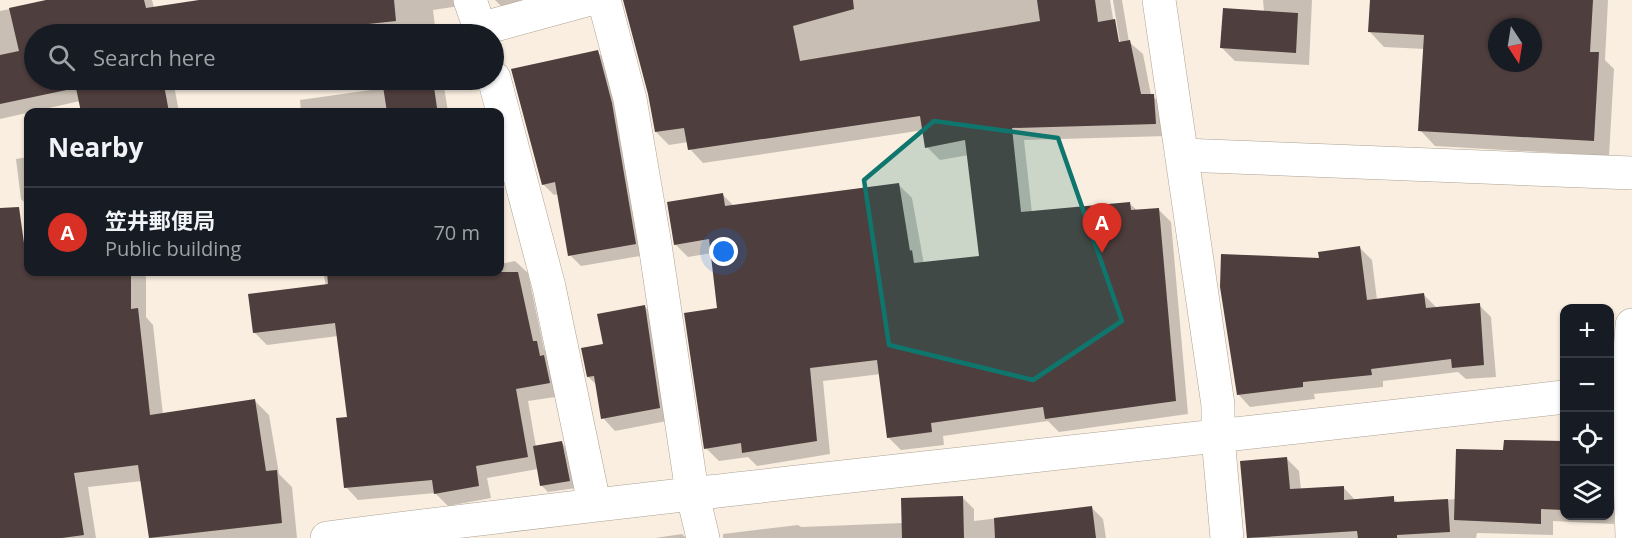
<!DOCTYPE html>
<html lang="en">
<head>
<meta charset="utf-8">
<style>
  body { margin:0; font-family:"Open Sans","Noto Sans JP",sans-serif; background:#20242c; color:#f1f3f6 }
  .controls { position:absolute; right:18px; bottom:18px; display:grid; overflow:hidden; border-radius:12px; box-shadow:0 2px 4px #0004 }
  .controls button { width:54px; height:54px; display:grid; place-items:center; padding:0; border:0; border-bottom:2px solid #363941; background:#171b24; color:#f1f3f6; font:30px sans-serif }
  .compass { position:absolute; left:1488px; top:18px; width:54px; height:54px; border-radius:50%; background:#171b24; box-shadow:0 2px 4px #0004; rotate:168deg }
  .you { position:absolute; left:724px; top:252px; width:21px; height:21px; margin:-15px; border:4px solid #fff; border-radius:50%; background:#1a73e8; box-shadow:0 0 0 9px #1a73e833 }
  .badge { display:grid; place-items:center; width:39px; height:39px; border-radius:50%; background:#d93025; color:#fff; font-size:20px; font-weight:700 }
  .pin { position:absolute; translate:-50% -50px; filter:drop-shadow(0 2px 3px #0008) }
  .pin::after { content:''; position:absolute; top:32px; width:21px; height:18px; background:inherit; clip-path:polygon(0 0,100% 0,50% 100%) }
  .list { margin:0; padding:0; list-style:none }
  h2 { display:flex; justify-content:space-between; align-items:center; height:78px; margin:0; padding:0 24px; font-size:26px }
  h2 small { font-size:20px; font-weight:400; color:#9ea1a6 }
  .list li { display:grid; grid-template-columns:39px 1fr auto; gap:18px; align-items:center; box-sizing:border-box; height:90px; padding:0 24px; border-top:2px solid #363941 }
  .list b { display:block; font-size:22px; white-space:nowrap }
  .list p { margin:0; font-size:20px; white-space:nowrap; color:#9ea1a6 }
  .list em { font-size:20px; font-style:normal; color:#9ea1a6 }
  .icon { flex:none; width:33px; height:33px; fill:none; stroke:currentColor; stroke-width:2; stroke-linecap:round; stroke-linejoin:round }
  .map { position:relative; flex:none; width:1632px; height:538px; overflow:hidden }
  .search { position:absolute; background:#171b24; box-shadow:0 2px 4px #0004; left:24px; top:24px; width:480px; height:66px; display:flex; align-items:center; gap:15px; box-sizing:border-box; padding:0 21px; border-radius:33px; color:#9ea1a6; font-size:22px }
  .panel { position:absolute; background:#171b24; box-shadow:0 2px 4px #0004; left:24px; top:108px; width:480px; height:168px; border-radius:12px }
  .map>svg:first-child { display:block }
  .shadow { fill:#0003; fill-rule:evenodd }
  .building { fill:#4e3e3d; fill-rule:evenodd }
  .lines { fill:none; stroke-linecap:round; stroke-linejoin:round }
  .minor-casing { stroke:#aca294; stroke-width:34 }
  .tertiary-casing { stroke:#aca294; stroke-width:34 }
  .minor { stroke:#fff; stroke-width:33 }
  .tertiary { stroke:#fff; stroke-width:33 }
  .marked { fill:#0f766e; fill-opacity:0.2; stroke:#0f766e; stroke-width:4.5; stroke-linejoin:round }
</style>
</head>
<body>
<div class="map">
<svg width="1632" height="538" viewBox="0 0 1632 538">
  <rect width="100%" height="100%" fill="#faeee0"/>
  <!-- shadow -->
  <g class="shadow">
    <path d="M54 0H152L154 8 210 0H471L466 5 433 10 436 34H34V80H173L179 112H82L80 101 0 119V11Z"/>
    <path d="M495 0H554L502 7Z"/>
    <path d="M625 0H1110L1118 49H1121L1113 0H1122L1129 42 1143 54 1151 95 1166 108 1168 136 1024 140 1032 213 1130 204 1138 211 1158 209 1171 222 1188 414 1059 432 1048 421 943 436 944 445 901 450 888 437 881 374 823 381 830 454 757 466 748 457 719 461 706 448 719 309 712 253 688 257 675 244 722 194 734 206 899 185 912 198 924 264 981 257 969 155 940 160 927 147 924 130 703 163 690 149 688 142 669 145 656 132 650 94Z"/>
    <path d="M1263 0H1312L1309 65 1235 61 1222 48 1264 12Z"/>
    <path d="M1371 0H1608L1605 60 1614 69 1609 156 1435 146 1420 130 1425 49 1384 47 1369 31ZM1497 27H1533V63H1497Z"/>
    <path d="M597 52 609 63 646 255 581 266 570 255 558 194 554 195 543 184Z"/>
    <path d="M383 80H443L448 112H301L300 100 385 88Z"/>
    <path d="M28 157V206L21 199 16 159Z"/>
    <path d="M1359 247 1372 260 1377 300 1424 295 1436 307 1479 305 1491 317 1496 377 1466 379 1458 372 1383 381V387L1314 394 1315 399 1250 407 1238 394 1320 259Z"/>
    <path d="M515 261 528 273 544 349 549 355 562 396 528 401 536 447 562 443 568 450 576 488 548 492 541 485 538 469 487 478 491 498 448 506 435 493 358 500 346 487 349 418 338 336 267 345 254 332 326 286 323 272H500V264Z"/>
    <path d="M30 272H140L146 277V317L153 325 163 415 254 400 269 415 279 474 292 487 297 538H150L142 481 88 487 96 538H0V327L41 364Z"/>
    <path d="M645 307 657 319 672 420 615 431 603 418 597 385 588 377 605 345Z"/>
    <path d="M1505 442H1564V516H1610V447L1618 455 1614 524 1553 521V535L1477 533 1476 538H1247L1241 463 1287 459 1299 471 1301 490 1343 487 1356 501 1393 498 1399 504 1456 499 1505 451Z"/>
    <path d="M963 498 974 509V521L1091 507 1103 519 1106 538H723V534L798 525 801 527 903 523Z"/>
    <path d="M682 534 686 538H655Z"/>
  </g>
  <!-- building -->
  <g class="building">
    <path d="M46 0H144L146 8 199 0H394L396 21 276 34H34V80H163L169 112H81L76 88 0 104V55L19 51 9 8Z"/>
    <path d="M623 0H853L854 9 793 26 800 61 1040 21 1037 0H1095L1098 22 1115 19 1119 42 1130 40 1141 94H1154L1156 124 1012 128 1021 212 1130 202 1131 210 1159 208 1176 401 1045 419 1043 407 931 423 932 432 887 438 877 360 810 368 817 441 742 453 741 443 704 449 684 313 717 308 709 239 674 245 667 202 723 193 725 206 899 183 910 251 912 250 914 263 979 256 965 140 925 148 920 116 688 150 684 128 655 132 648 94Z"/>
    <path d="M1370 0H1593L1590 52H1599L1594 141 1418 131 1424 35 1368 32ZM1497 27H1533V63H1497Z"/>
    <path d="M1223 8 1298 13 1296 53 1220 48Z"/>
    <path d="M598 50 612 103 636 244 568 256 555 182 542 185 511 69Z"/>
    <path d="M382 80H433L437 108 387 112Z"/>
    <path d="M19 207 28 272H131V309L138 308 150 415 255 399 266 471 277 470 282 523 149 538 138 465 74 473 84 535 62 538H0V208Z"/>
    <path d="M1360 246 1367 300 1424 293 1426 308 1480 303 1484 365 1452 368 1451 359 1371 369 1372 375 1303 382V387L1237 395 1220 287 1221 254 1319 258 1318 252Z"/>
    <path d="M327 272H518L533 341H537L540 356 544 355 550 383 516 389 528 457 476 466 479 486 434 494 432 480 344 488 336 418 347 417 335 323 253 333 248 294 328 284Z"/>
    <path d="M645 305 660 408 601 419 594 376 587 377 581 348 603 344 597 314Z"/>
    <path d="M1504 440 1564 441V510L1541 509V524L1454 520 1456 449 1503 450Z"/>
    <path d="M562 441 570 481 540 486 533 446Z"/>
    <path d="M1287 457 1290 489 1344 486V500L1394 496V502L1448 499 1450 532 1397 535V538H1358L1357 531 1247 538 1240 461Z"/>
    <path d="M963 496 964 538H902L901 498Z"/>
    <path d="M1092 506 1096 538H995L994 518Z"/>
  </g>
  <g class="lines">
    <defs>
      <g id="minor">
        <path d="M470 0 482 34"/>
        <path d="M604 0 630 99 655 245 692 492 703 538"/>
        <path d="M1159 0 1218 405V437L1227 538"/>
        <path d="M480 29 586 0"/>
        <path d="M494 78 549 287 594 503"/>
        <path d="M1182 155 1632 173"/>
        <path d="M1632 325 1627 389 1632 537"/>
      </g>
      <g id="tertiary">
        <path d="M1610 392 1632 389"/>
        <path d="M327 538C739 485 1152 445 1564 397"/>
      </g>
    </defs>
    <!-- minor casing -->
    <use href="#minor" class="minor-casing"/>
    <!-- tertiary casing -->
    <use href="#tertiary" class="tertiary-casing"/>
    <!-- minor -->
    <use href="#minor" class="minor"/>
    <!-- tertiary -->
    <use href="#tertiary" class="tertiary"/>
  </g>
  <!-- marked area -->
  <path class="marked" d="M934 121 1058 138 1122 321 1033 380 889 345 864 180Z"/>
</svg>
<div class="controls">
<button>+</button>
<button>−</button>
<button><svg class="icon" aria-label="locate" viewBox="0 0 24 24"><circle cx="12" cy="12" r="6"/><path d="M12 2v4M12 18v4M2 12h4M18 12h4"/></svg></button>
<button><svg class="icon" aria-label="layers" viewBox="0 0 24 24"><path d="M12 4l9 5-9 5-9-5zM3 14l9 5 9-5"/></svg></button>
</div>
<svg class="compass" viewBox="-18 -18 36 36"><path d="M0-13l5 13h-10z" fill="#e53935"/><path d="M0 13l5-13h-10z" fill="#9ea1a6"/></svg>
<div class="you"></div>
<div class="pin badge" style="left:1102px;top:253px">A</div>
<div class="search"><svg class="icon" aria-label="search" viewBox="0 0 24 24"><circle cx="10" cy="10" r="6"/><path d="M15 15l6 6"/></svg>Search here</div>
<section class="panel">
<h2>Nearby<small></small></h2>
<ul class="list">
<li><span class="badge">A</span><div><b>笠井郵便局</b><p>Public building</p></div><em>70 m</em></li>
</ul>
</section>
</div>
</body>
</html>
